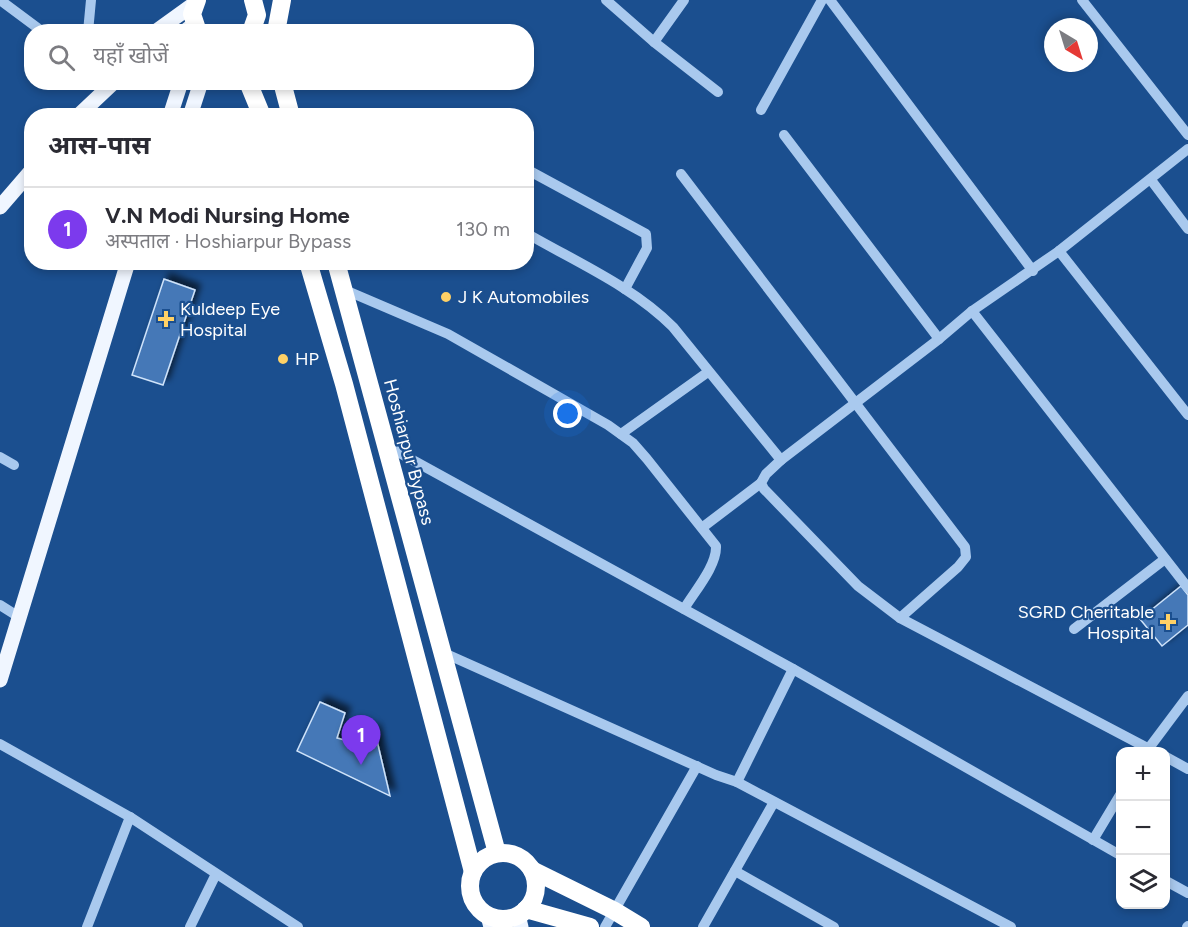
<!DOCTYPE html>
<html lang="hi">
<head>
<meta charset="utf-8">
<style>
  body { margin:0; font-family:Figtree,"Noto Sans Devanagari",sans-serif; background:#f2f2f3; color:#2b2b33 }
  .controls { position:absolute; right:18px; bottom:18px; display:grid; overflow:hidden; border-radius:12px; box-shadow:0 3px 9px #0003 }
  .controls button { width:54px; height:54px; display:grid; place-items:center; padding:0; border:0; border-bottom:2px solid #e1e1e2; background:#fff; color:#2b2b33; font:30px sans-serif }
  .compass { position:absolute; left:1044px; top:18px; width:54px; height:54px; border-radius:50%; background:#fff; box-shadow:0 3px 9px #0003; rotate:142deg }
  .you { position:absolute; left:568px; top:414px; width:21px; height:21px; margin:-15px; border:4px solid #fff; border-radius:50%; background:#1a73e8; box-shadow:0 0 0 9px #1a73e833 }
  .badge { display:grid; place-items:center; width:39px; height:39px; border-radius:50%; background:#7c3aed; color:#fff; font-size:20px; font-weight:700 }
  .pin { position:absolute; translate:-50% -50px; filter:drop-shadow(0 2px 3px #0008) }
  .pin::after { content:''; position:absolute; top:32px; width:21px; height:18px; background:inherit; clip-path:polygon(0 0,100% 0,50% 100%) }
  .list { margin:0; padding:0; list-style:none }
  h2 { display:flex; justify-content:space-between; align-items:center; height:78px; margin:0; padding:0 24px; font-size:26px }
  h2 small { font-size:20px; font-weight:400; color:#7c7c81 }
  .list li { display:grid; grid-template-columns:39px 1fr auto; gap:18px; align-items:center; box-sizing:border-box; height:84px; padding:0 24px; border-top:2px solid #e1e1e2 }
  .list b { display:block; font-size:22px; white-space:nowrap }
  .list p { margin:0; font-size:20px; white-space:nowrap; color:#7c7c81 }
  .list em { font-size:20px; font-style:normal; color:#7c7c81 }
  .icon { flex:none; width:33px; height:33px; fill:none; stroke:currentColor; stroke-width:2; stroke-linecap:round; stroke-linejoin:round }
  .map { position:relative; flex:none; width:1188px; height:927px; overflow:hidden }
  .search { position:absolute; background:#fff; box-shadow:0 3px 9px #0003; left:24px; top:24px; width:510px; height:66px; display:flex; align-items:center; gap:15px; box-sizing:border-box; padding:0 21px; border-radius:24px; color:#7c7c81; font-size:22px }
  .panel { position:absolute; background:#fff; box-shadow:0 3px 9px #0003; left:24px; top:108px; width:510px; height:162px; border-radius:24px }
  .map>svg:first-child { display:block }
  .building { fill:#4478b7; stroke:#cfe3fa; stroke-width:1.5; filter:url(#shadow) }
  .lines { fill:none; stroke-linecap:round; stroke-linejoin:round }
  .minor { stroke:#a9c9ee; stroke-width:10 }
  .major { stroke:#f0f6ff; stroke-width:15 }
  .highway { stroke:#fff; stroke-width:18 }
  .poi-dot { fill:#ffd166; stroke:#1b4f8f; stroke-width:2 }
  .labels { text-anchor:middle; dominant-baseline:central; stroke-width:4.5; stroke-linejoin:round; paint-order:stroke }
  .poi-label { font-size:18px; fill:#fff; stroke:#1b4f8f; text-anchor:start }
  .street-label { font-size:18px; fill:#fff; stroke:#1b4f8f }
</style>
</head>
<body>
<div class="map">
<svg width="1188" height="927" viewBox="0 0 1188 927">
  <defs>
    <filter id="shadow"><feDropShadow dx="5.5" dy="-5.5" stdDeviation="3" flood-color="#0009"/></filter>
  </defs>
  <rect width="100%" height="100%" fill="#1b4f8f"/>
  <!-- building -->
  <g class="building">
    <path d="M164 279 195 290 163 385 132 375Z"/>
    <path d="M1181 586 1188 595V625L1162 646 1140 619Z"/>
    <path d="M320 702 345 713 337 738 369 747 374 728 390 796 297 751Z"/>
  </g>
  <g class="lines">
    <!-- minor -->
    <g class="minor">
      <path d="M0 0 43 32"/>
      <path d="M606 0 654 42 684 0"/>
      <path d="M830 0 1033 271"/>
      <path d="M1082 0 1188 135"/>
      <path d="M88 32 91 0"/>
      <path d="M654 42 718 92"/>
      <path d="M761 110 822 0"/>
      <path d="M784 135 939 339"/>
      <path d="M526 169 646 234 647 248 625 289"/>
      <path d="M681 174 965 547 966 557 958 567 900 618"/>
      <path d="M1151 180 1188 229"/>
      <path d="M526 233C576 262 632 286 673 327L781 460 939 339 972 311 1059 251 1188 149"/>
      <path d="M1059 251 1188 415"/>
      <path d="M345 290 448 334 608 425 633 443 647 459 716 546C717 566 694 592 684 609"/>
      <path d="M972 311 1188 588"/>
      <path d="M621 434 708 372"/>
      <path d="M387 446 793 669 1120 855"/>
      <path d="M0 457 14 465"/>
      <path d="M781 460 766 474 761 483 764 489 858 586 900 618 1155 752"/>
      <path d="M703 527 761 483"/>
      <path d="M0 605 19 617"/>
      <path d="M1074 629 1165 559"/>
      <path d="M444 653 716 775 737 782 793 669"/>
      <path d="M0 744 130 817 298 927"/>
      <path d="M1146 752 1188 696"/>
      <path d="M1166 757 1188 769"/>
      <path d="M737 782 1011 927"/>
      <path d="M1093 840 1120 795"/>
      <path d="M735 871 834 927"/>
      <path d="M1166 881 1188 893"/>
      <path d="M87 927 130 817"/>
      <path d="M190 927 216 874"/>
      <path d="M605 927 697 766"/>
      <path d="M703 927 774 802"/>
      <path d="M1187 927 1188 926"/>
    </g>
    <!-- major -->
    <g class="major">
      <path d="M155 32 194 4"/>
      <path d="M184 32 194 24"/>
      <path d="M78 116 114 82"/>
      <path d="M170 116 181 82"/>
      <path d="M190 116 201 82"/>
      <path d="M0 207 32 170"/>
      <path d="M0 680 128 262"/>
      <path d="M518 915 521 927"/>
      <path d="M488 916 491 927"/>
    </g>
    <!-- highway -->
    <g class="highway">
      <path d="M197 0 192 14 198 32"/>
      <path d="M251 32 257 15 253 0"/>
      <path d="M276 32 282 0"/>
      <path d="M248 82 262 116"/>
      <path d="M282 82 291 116"/>
      <path d="M308 262 344 384 473 872"/>
      <path d="M336 262 497 853"/>
      <circle cx="503" cy="886" r="33"/>
      <path d="M532 870 613 910 641 927"/>
      <path d="M526 909 590 927"/>
    </g>
  </g>
  <!-- markers -->
  <g class="poi-dot">
    <circle cx="446" cy="297" r="6"/>
    <path d="M163 310h6v6h6v6h-6v6h-6v-6h-6v-6h6z"/>
    <circle cx="283" cy="359" r="6"/>
    <path d="M1165 613h6v6h6v6h-6v6h-6v-6h-6v-6h6z"/>
  </g>
  <g class="labels">
    <!-- poi labels -->
    <g class="poi-label">
      <text x="458" y="297">J K Automobiles</text>
      <text x="180" y="309">Kuldeep Eye<tspan x="180" dy="21">Hospital</tspan></text>
      <text x="295" y="359">HP</text>
      <text x="1154" y="612" text-anchor="end">SGRD Cheritable<tspan x="1154" dy="21">Hospital</tspan></text>
    </g>
    <!-- street labels -->
    <g class="street-label">
      <text transform="translate(409 452) rotate(75)">Hoshiarpur Bypass</text>
    </g>
  </g>
</svg>
<div class="controls">
<button>+</button>
<button>−</button>
<button><svg class="icon" aria-label="layers" viewBox="0 0 24 24"><path d="M12 4l9 5-9 5-9-5zM3 14l9 5 9-5"/></svg></button>
</div>
<svg class="compass" viewBox="-18 -18 36 36"><path d="M0-13l5 13h-10z" fill="#e53935"/><path d="M0 13l5-13h-10z" fill="#7c7c81"/></svg>
<div class="you"></div>
<div class="pin badge" style="left:361px;top:765px">1</div>
<div class="search"><svg class="icon" aria-label="search" viewBox="0 0 24 24"><circle cx="10" cy="10" r="6"/><path d="M15 15l6 6"/></svg>यहाँ खोजें</div>
<section class="panel">
<h2>आस-पास<small></small></h2>
<ul class="list">
<li><span class="badge">1</span><div><b>V.N Modi Nursing Home</b><p>अस्पताल · Hoshiarpur Bypass</p></div><em>130 m</em></li>
</ul>
</section>
</div>
</body>
</html>
